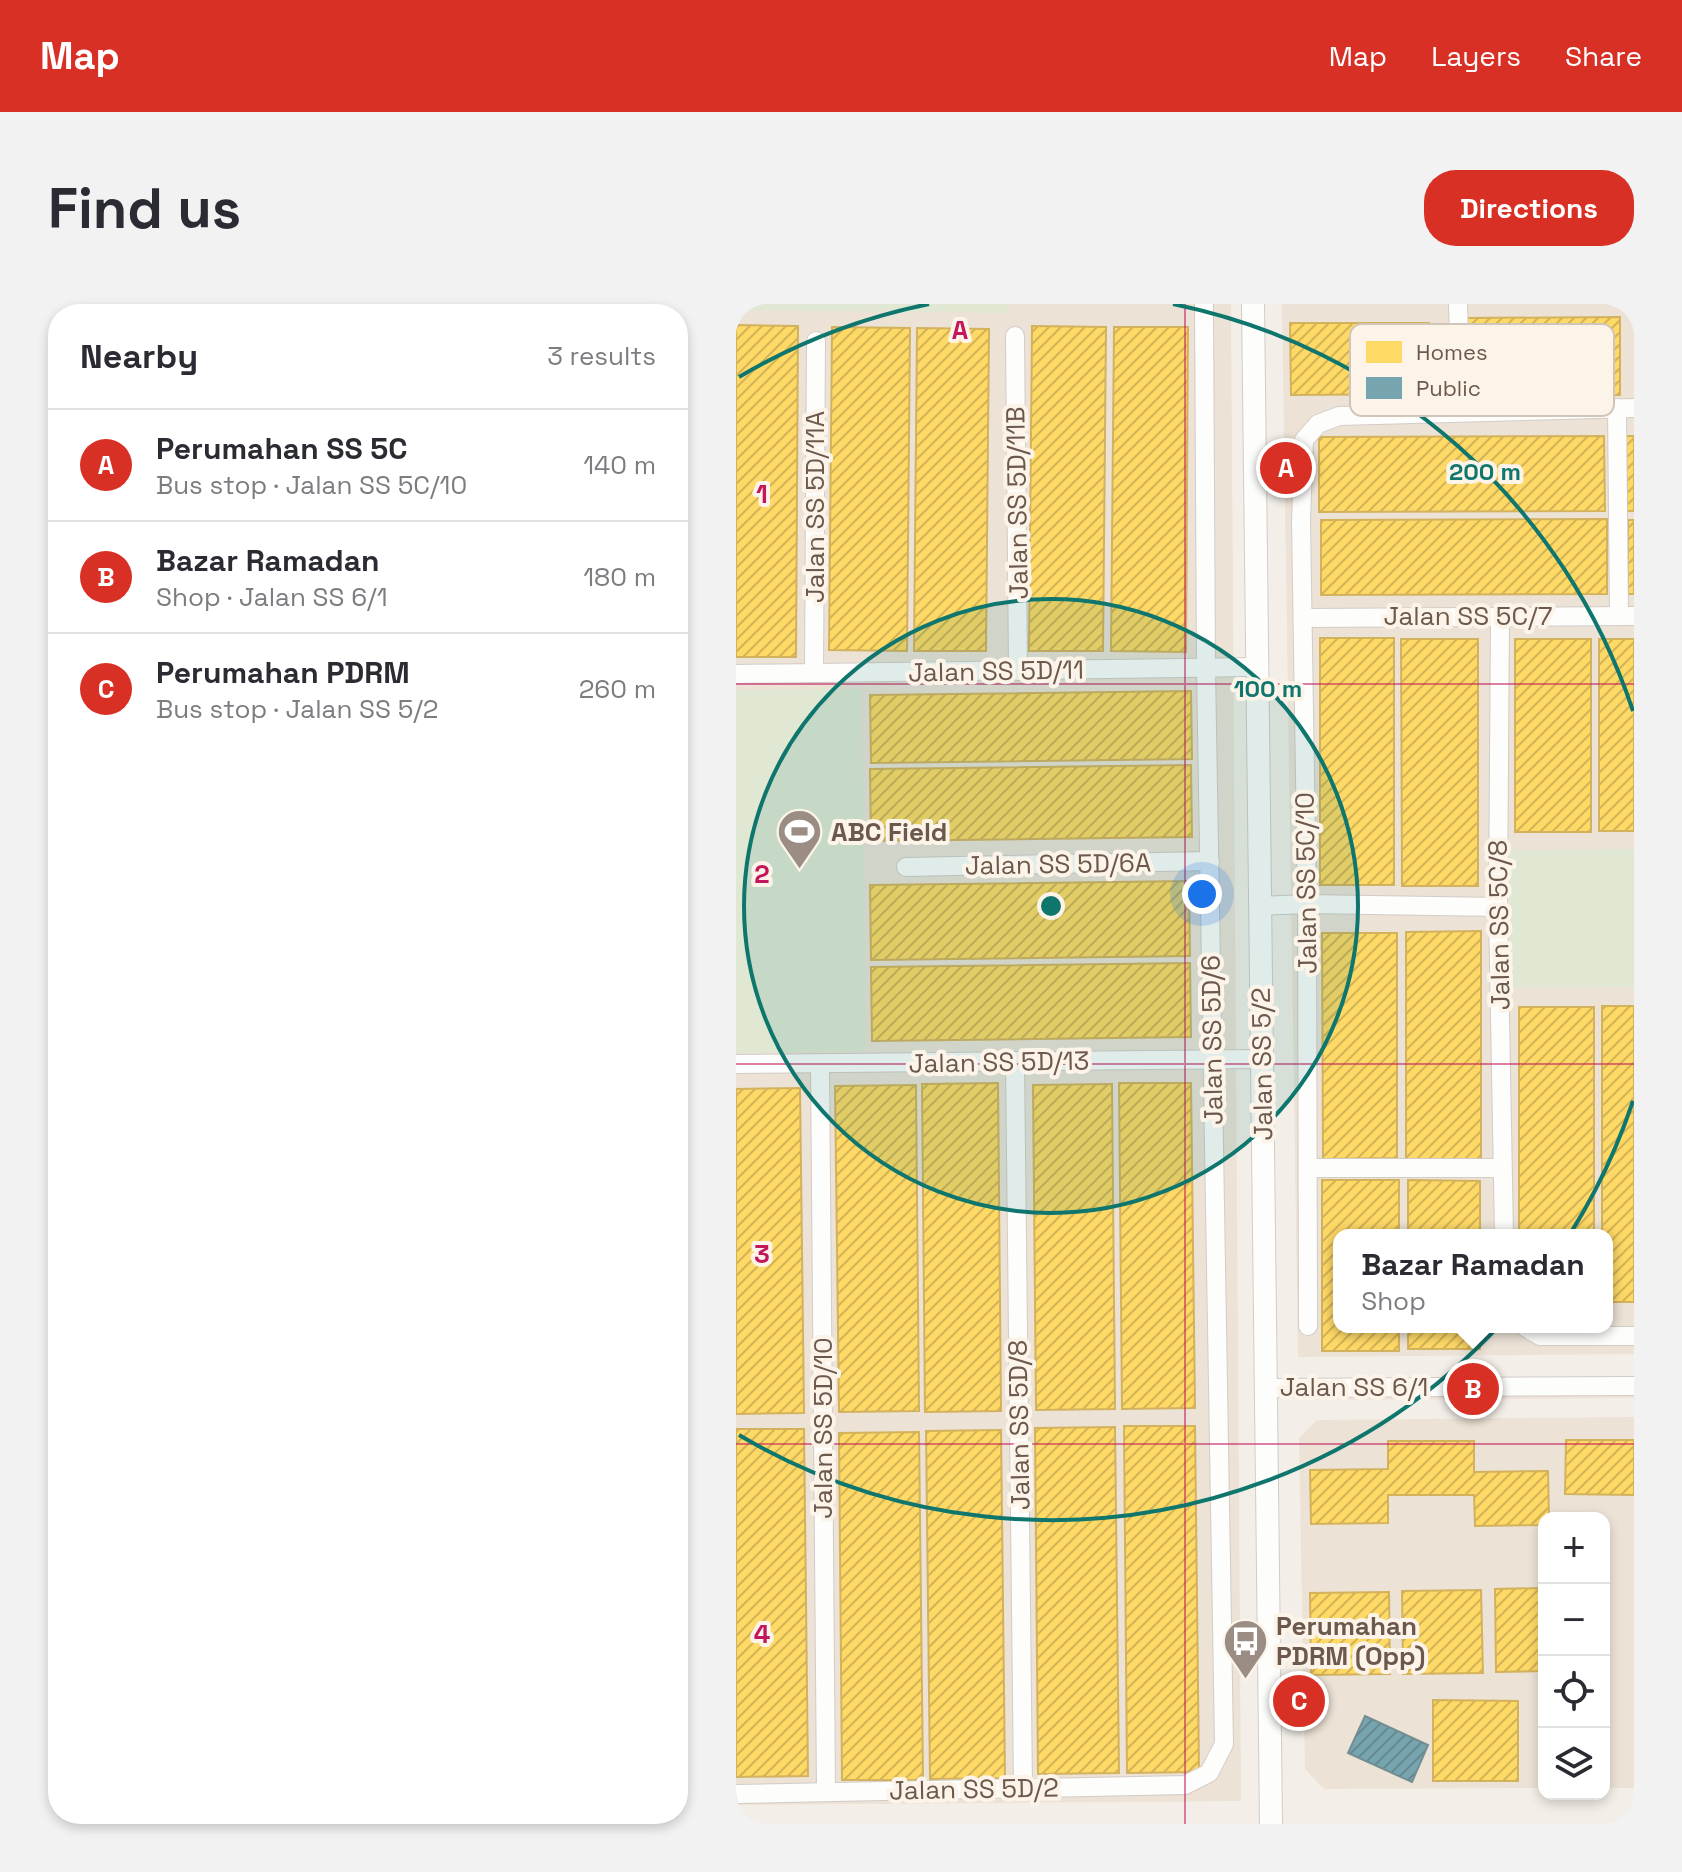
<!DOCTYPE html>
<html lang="en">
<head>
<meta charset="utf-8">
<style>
  body { margin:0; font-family:"Space Grotesk",sans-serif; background:#f2f2f3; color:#2b2b33 }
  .controls { position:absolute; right:24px; bottom:24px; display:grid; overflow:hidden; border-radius:16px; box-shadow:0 4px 12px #0003 }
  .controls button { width:72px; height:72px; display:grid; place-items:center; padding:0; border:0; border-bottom:2px solid #e1e1e2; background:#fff; color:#2b2b33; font:40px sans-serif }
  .you { position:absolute; left:466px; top:590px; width:28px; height:28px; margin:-20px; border:6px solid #fff; border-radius:50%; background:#1a73e8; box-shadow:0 0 0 12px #1a73e833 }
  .badge { display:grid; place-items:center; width:52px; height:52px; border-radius:50%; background:#d93025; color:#fff; font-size:26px; font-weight:700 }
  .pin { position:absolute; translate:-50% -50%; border:4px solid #fff; box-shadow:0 2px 8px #0006 }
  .popup { position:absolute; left:597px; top:925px; width:280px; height:104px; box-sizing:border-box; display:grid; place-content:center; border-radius:16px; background:#fff; filter:drop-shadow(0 2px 6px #0005); font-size:26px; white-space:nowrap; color:#7c7c81 }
  .popup b { font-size:30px; color:#2b2b33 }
  .popup::after { content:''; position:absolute; left:50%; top:100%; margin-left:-16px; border:16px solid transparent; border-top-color:#fff }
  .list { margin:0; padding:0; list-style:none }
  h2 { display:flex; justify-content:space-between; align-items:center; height:104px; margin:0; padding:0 32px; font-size:34px }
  h2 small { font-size:26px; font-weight:400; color:#7c7c81 }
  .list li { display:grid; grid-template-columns:52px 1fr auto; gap:24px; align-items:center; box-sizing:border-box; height:112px; padding:0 32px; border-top:2px solid #e1e1e2 }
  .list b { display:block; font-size:30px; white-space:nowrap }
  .list p { margin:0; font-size:26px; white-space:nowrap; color:#7c7c81 }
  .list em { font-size:26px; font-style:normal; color:#7c7c81 }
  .icon { flex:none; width:44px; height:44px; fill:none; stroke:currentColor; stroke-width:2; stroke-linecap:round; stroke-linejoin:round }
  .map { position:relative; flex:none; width:898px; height:1520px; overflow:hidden; border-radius:32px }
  header { display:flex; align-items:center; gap:48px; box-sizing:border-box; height:112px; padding:0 40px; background:#d93025; color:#fff }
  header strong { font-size:38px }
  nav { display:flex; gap:44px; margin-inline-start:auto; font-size:28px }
  .intro { display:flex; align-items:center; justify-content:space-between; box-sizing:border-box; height:192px; padding:0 48px }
  h1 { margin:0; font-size:56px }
  .button { padding:20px 36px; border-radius:32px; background:#d93025; color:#fff; font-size:28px; font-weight:700 }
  main { display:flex; gap:48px; padding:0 48px }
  aside { flex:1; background:#fff; border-radius:32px; box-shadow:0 4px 12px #0003 }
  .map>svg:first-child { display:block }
  .residential { fill:#ece2d6; fill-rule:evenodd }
  .commercial { fill:#f0e2d9 }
  .park { fill:#e0e8d4 }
  .homes { fill:url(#homes-hatch); stroke:#d3b25e; stroke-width:2 }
  .public { fill:url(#public-hatch); stroke:#738e92; stroke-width:2 }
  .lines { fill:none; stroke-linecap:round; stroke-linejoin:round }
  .minor-casing { stroke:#d2ccc7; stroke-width:20 }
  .tertiary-casing { stroke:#d2ccc7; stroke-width:24 }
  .minor { stroke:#fdfdfc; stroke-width:18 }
  .tertiary { stroke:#fdfdfc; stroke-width:22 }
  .grid { fill:none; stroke:#c2185b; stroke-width:2; stroke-opacity:0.55 }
  .ring { fill:none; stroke:#0f766e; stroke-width:4 }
  .labels { text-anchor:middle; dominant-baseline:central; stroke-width:8; stroke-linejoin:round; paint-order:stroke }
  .street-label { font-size:26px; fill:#6c584d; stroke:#fcf4e9 }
  .poi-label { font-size:26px; font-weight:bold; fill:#6c584d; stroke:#fcf4e9; text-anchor:start }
  .key { fill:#fcf4e9; stroke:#d1c5ba; stroke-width:2 }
  .key-label { font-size:22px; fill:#6c584d }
  .grid-label { font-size:26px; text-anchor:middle; font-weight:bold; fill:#c2185b; stroke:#fcf4e9; stroke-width:8; stroke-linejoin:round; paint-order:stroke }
  .centre { fill:#0f766e; stroke:#fcf4e9; stroke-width:4 }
  .ring-label { font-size:24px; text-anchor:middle; font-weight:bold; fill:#0f766e; stroke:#fcf4e9; stroke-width:8; stroke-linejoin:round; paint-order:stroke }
</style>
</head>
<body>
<header>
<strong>Map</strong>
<nav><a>Map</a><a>Layers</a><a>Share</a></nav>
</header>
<div class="intro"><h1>Find us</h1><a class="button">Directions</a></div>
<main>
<aside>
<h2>Nearby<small>3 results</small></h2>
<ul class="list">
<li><span class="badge">A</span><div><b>Perumahan SS 5C</b><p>Bus stop · Jalan SS 5C/10</p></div><em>140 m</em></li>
<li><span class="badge">B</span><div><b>Bazar Ramadan</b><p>Shop · Jalan SS 6/1</p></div><em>180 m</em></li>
<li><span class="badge">C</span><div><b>Perumahan PDRM</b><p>Bus stop · Jalan SS 5/2</p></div><em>260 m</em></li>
</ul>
</aside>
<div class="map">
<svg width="898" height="1520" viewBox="0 0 898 1520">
  <defs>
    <pattern id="homes-hatch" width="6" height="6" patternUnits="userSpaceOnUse" patternTransform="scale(2)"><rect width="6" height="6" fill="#ffd966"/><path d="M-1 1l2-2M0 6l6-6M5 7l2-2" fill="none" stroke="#d2b356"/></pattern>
    <pattern id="public-hatch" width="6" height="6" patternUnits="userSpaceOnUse" patternTransform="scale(2)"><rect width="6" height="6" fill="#76a5af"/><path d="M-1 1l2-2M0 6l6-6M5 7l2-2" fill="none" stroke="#658991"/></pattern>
  </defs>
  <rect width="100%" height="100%" fill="#f3efe8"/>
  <!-- residential -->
  <g class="residential">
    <path d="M0 0H495L505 1497 0 1501Z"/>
    <path d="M546 0H898V1050L562 1053ZM603 931H871V1023H603Z"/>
    <path d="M898 1113V1484H868V1214H808V1484L588 1485 569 1465 563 1134 581 1116Z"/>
  </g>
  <!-- commercial -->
  <path class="commercial" d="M898 1074V1094L576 1096V1076Z"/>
  <!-- park -->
  <g class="park">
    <path d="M0 0H272V9L0 6Z"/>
    <path d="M126 385 130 747 0 749V386Z"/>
    <path d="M898 545V683L774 684 773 546Z"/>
  </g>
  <!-- homes -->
  <g class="homes">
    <path d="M884 13V91L731 92V14Z"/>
    <path d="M554 19H693V90L555 91Z"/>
    <path d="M0 21 62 22 60 353H0Z"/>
    <path d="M296 22 370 23 367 347H293Z"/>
    <path d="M96 23 174 24 171 347 93 346Z"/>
    <path d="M378 23H452L450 348 375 347Z"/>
    <path d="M181 24 253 25 250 347H178Z"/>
    <path d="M868 132 869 207 583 208V133Z"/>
    <path d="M890 132H898V207H891Z"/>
    <path d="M871 215V290L585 291V216Z"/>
    <rect x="892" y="216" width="6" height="74"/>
    <rect x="584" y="334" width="74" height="247"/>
    <path d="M665 335H742V582H666Z"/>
    <rect x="779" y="335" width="76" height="193"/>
    <rect x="863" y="335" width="35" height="192"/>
    <path d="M455 387 456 455 135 459 134 391Z"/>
    <path d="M455 461 456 533 135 537 134 465Z"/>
    <path d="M453 577 454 652 135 656 134 581Z"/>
    <path d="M745 627V855H670V628Z"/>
    <path d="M586 629H661V854L587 855Z"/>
    <path d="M454 659 455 733 136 737 135 663Z"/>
    <path d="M866 702H898V998H871V931H866Z"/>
    <rect x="783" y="703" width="75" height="228"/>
    <path d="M262 779 265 1107 189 1108 186 780Z"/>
    <path d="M383 779H455L459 1104 386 1105Z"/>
    <path d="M376 780 379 1105 300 1106 297 781Z"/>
    <path d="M180 781 183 1107 103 1108 99 782Z"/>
    <path d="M64 784 68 1109 0 1110V785Z"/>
    <path d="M586 876H663V931H603V1023H663V1047H586Z"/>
    <path d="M672 876 744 877V931H672Z"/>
    <rect x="672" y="1023" width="72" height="22"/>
    <path d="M388 1122H459L463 1468 391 1469Z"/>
    <path d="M379 1123 383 1469 302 1470 299 1124Z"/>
    <path d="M0 1125H68L72 1472 0 1473Z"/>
    <path d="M265 1126 269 1474 194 1475 190 1127Z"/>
    <path d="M183 1128 187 1476H106L103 1129Z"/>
    <path d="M830 1136H898V1191L829 1190Z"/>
    <path d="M652 1137H738V1168L812 1167 813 1214H808V1221L739 1222 738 1191H652V1219L575 1220 574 1166 652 1165Z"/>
    <path d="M808 1284V1367L760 1368 759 1285Z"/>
    <path d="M745 1286 747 1369 667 1370 666 1287Z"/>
    <path d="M653 1288 654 1370 575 1371 574 1289Z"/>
    <path d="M697 1396 782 1397V1477H697Z"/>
  </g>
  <!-- public -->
  <path class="public" d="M629 1412 692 1441 676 1478 612 1449Z"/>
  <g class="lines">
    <defs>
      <g id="minor">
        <path d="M722 0 725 106"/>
        <path d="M279 32 282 367"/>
        <path d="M881 104 883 312"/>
        <path d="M764 312 762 603 768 931"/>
        <path d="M567 314 898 312"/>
        <path d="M78 369 80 37"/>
        <path d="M0 370 521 363"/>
        <path d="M170 563 474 557"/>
        <path d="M524 602 571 600 762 603"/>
        <path d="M279 757 287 1485"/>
        <path d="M0 760 526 755"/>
        <path d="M84 760 90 1488"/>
        <path d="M573 864H766"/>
        <path d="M572 1022 571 600 565 216 568 136 582 120 603 112 898 104"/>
        <path d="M789 1023 804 1032H898"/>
        <path d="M530 1084 898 1082"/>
        <path d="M0 1490 449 1481 473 1469 488 1440 470 364 468 0"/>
      </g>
      <path id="tertiary" d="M517 0 535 1520"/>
    </defs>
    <!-- minor casing -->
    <use href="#minor" class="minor-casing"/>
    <!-- tertiary casing -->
    <use href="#tertiary" class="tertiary-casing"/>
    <!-- minor -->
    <use href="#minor" class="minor"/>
    <!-- tertiary -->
    <use href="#tertiary" class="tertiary"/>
  </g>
  <!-- grid -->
  <path class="grid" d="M449 0V1520M0 380H898M0 760H898M0 1140H898"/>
  <!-- distance rings -->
  <circle cx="315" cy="602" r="307" fill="#0f766e" fill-opacity=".12"/>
  <g class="ring">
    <circle cx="315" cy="602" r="307"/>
    <path d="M897 797A614 614 0 0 1 3 1131M3 73A614 614 0 0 1 193 0M437 0A614 614 0 0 1 897 407"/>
  </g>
  <!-- icons -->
  <defs>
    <symbol id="stadium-pin" viewBox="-11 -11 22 30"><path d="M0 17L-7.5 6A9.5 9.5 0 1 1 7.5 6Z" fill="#9b8d83" stroke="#fcf4e9"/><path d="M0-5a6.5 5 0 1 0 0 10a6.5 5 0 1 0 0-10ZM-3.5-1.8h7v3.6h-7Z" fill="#fff"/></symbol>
    <symbol id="bus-pin" viewBox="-11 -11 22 30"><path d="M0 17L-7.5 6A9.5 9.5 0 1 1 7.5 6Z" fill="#9b8d83" stroke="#fcf4e9"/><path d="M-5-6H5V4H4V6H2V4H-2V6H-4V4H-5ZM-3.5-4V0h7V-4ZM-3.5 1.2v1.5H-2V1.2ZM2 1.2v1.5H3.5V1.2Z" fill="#fff"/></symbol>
  </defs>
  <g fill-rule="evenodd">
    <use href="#stadium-pin" x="38" y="502" width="51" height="69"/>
    <use href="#bus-pin" x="484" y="1312" width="51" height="69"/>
  </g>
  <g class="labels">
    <!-- street labels -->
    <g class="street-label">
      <text transform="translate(281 199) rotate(-91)">Jalan SS 5D/11B</text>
      <text transform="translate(79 203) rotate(-90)">Jalan SS 5D/11A</text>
      <text x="732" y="312">Jalan SS 5C/7</text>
      <text transform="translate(260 367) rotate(-1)">Jalan SS 5D/11</text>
      <text transform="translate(322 560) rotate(-1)">Jalan SS 5D/6A</text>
      <text transform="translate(570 579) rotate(-91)">Jalan SS 5C/10</text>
      <text transform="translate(763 621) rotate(-91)">Jalan SS 5C/8</text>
      <text transform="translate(476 736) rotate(-91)">Jalan SS 5D/6</text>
      <text transform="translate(263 758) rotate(-1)">Jalan SS 5D/13</text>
      <text transform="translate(526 760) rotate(-91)">Jalan SS 5/2</text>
      <text x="618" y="1083">Jalan SS 6/1</text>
      <text transform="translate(283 1121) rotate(-91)">Jalan SS 5D/8</text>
      <text transform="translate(87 1124) rotate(-90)">Jalan SS 5D/10</text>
      <text transform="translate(238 1485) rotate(-1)">Jalan SS 5D/2</text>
    </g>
    <!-- poi labels -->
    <g class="poi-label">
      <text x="95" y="528">ABC Field</text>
      <text x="540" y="1322">Perumahan<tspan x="540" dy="30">PDRM (Opp)</tspan></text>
    </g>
  </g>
  <!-- legend -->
  <rect x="614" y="20" width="264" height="92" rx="12" class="key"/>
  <rect x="630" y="37" width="36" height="22" fill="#ffd966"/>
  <rect x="630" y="73" width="36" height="22" fill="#76a5af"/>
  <g class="key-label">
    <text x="680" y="56">Homes</text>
    <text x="680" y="92">Public</text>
  </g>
  <g class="grid-label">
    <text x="224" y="35">A</text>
    <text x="26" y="199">1</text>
    <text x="26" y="579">2</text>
    <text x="26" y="959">3</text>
    <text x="26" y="1339">4</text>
  </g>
  <circle cx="315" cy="602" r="12" class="centre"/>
  <g class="ring-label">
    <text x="749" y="176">200 m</text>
    <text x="532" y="393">100 m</text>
  </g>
</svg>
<div class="controls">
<button>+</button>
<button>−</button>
<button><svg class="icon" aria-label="locate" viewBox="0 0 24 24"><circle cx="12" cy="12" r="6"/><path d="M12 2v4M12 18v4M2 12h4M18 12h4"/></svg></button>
<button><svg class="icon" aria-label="layers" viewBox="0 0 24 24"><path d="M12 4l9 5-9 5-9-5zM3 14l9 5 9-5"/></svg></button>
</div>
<div class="you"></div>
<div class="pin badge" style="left:550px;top:164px">A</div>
<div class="pin badge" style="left:737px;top:1085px">B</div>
<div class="popup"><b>Bazar Ramadan</b>Shop</div>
<div class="pin badge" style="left:563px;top:1397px">C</div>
</div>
</main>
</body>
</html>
